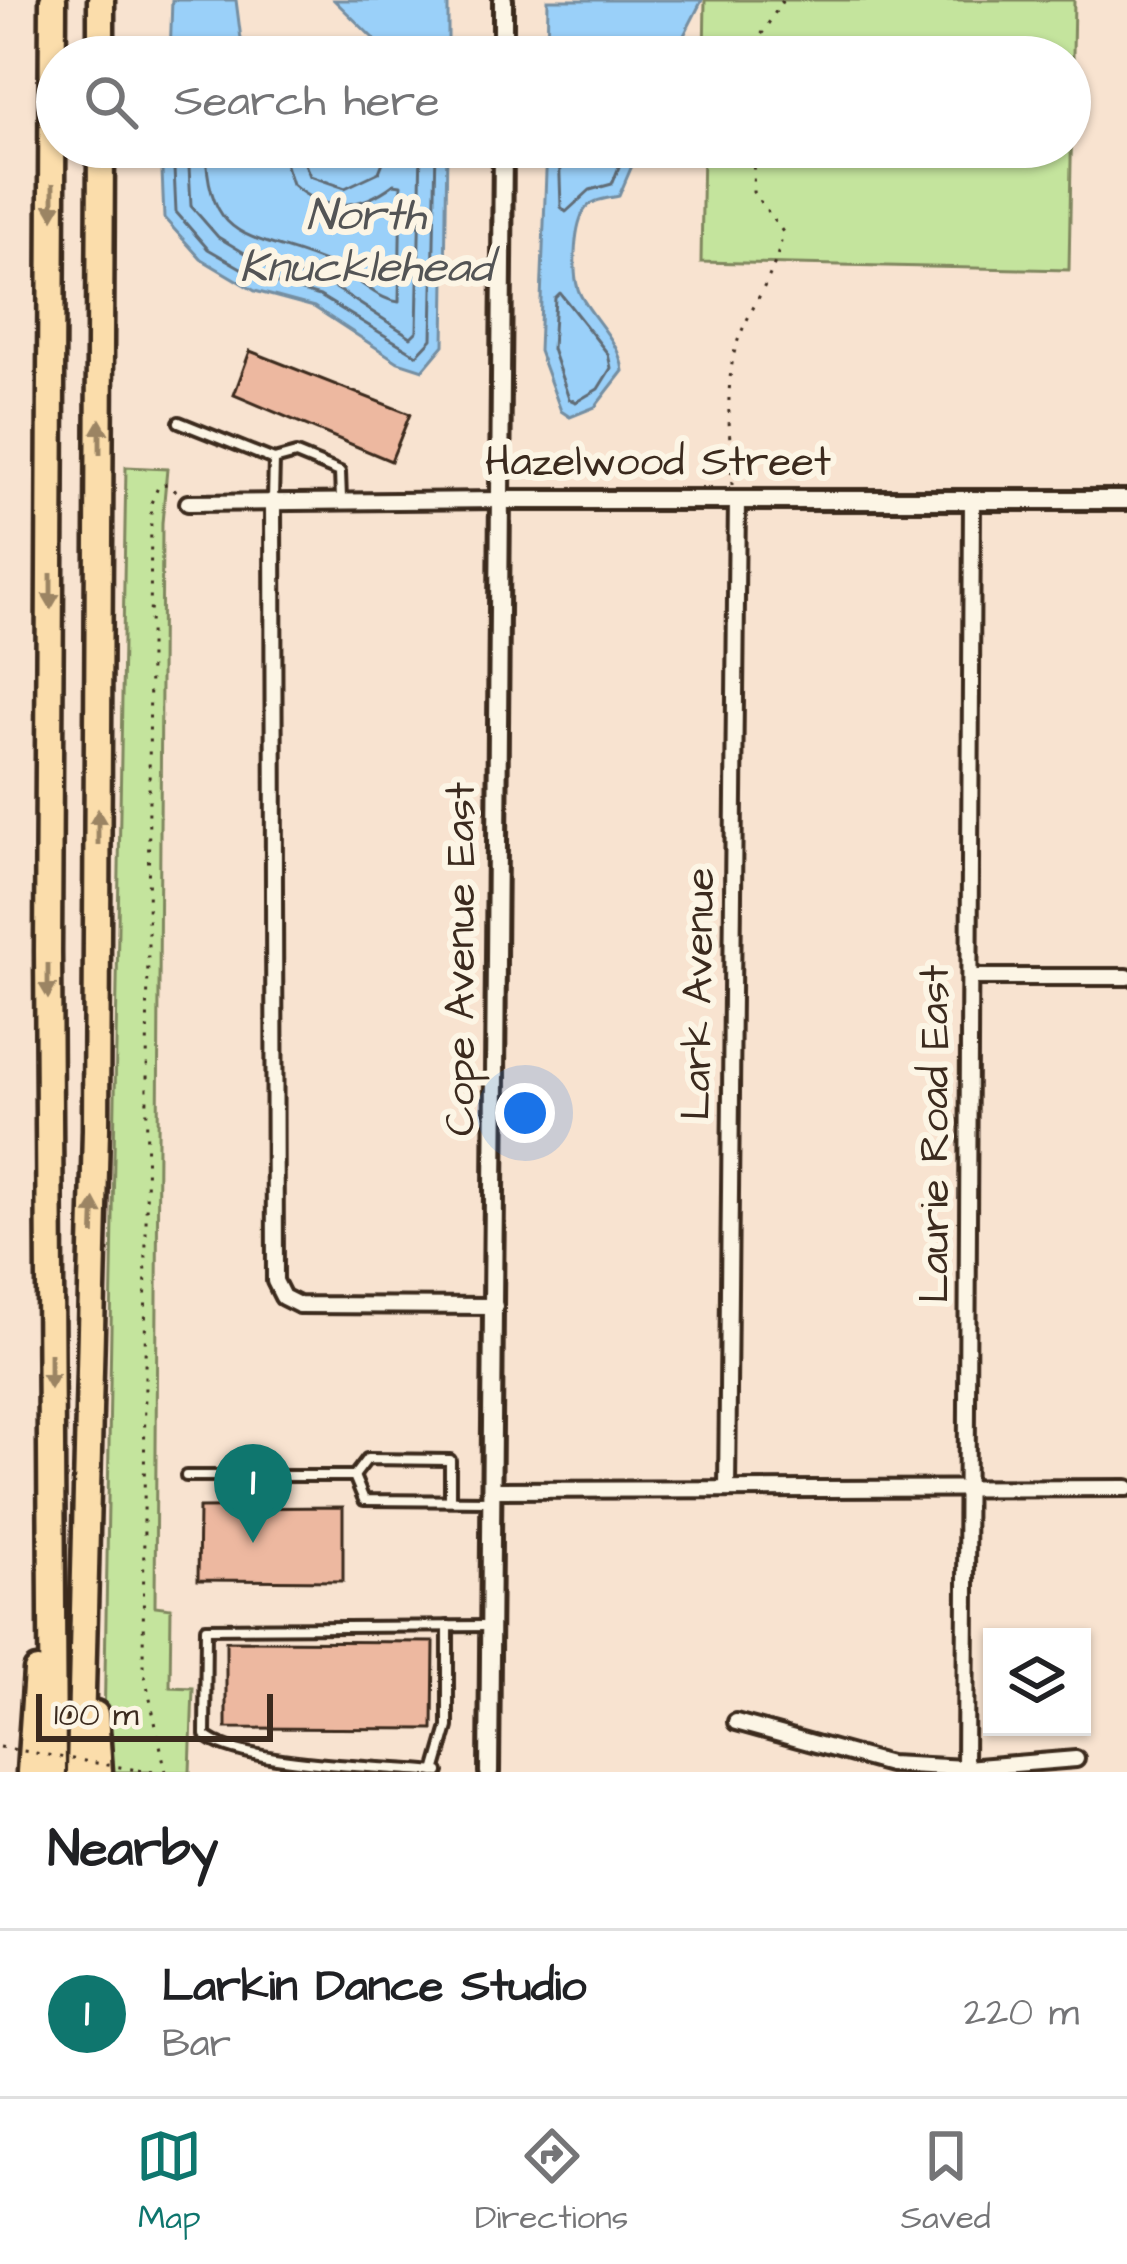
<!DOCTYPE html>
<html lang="en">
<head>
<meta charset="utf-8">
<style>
  body { margin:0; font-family:"Architects Daughter",sans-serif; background:#f2f2f2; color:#202124 }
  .controls { position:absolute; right:36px; bottom:36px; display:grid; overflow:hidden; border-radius:0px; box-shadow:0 3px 9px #0004 }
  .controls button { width:108px; height:108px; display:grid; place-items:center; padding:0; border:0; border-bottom:3px solid #e0e0e0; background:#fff; color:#202124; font:60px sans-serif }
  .scale { position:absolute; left:36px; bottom:30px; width:237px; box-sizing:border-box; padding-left:12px; border:6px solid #3b2a1e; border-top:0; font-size:33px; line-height:42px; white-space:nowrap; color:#3b2a1e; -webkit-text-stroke:9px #fcf5e5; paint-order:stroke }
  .you { position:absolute; left:525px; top:1113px; width:42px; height:42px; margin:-30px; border:9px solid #fff; border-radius:50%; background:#1a73e8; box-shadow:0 0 0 18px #1a73e833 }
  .badge { display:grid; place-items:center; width:78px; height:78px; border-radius:50%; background:#0f766e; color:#fff; font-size:39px; font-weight:700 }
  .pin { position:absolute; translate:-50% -99px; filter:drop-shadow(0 3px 6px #0008) }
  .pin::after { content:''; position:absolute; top:63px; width:42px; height:36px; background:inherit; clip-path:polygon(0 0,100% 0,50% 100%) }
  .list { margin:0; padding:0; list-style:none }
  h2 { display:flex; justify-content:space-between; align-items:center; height:156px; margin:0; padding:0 48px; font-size:51px }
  h2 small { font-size:39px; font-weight:400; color:#757577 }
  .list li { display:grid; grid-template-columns:78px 1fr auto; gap:36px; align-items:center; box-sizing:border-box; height:168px; padding:0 48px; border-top:3px solid #e0e0e0 }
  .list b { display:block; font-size:45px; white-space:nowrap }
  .list p { margin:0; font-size:39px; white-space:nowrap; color:#757577 }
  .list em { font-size:39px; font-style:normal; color:#757577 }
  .icon { flex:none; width:66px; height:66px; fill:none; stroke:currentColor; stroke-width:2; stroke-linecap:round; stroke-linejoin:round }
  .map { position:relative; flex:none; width:1127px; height:1772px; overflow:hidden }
  .search { position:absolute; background:#fff; box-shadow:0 3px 9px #0004; left:36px; right:36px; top:36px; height:132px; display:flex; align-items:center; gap:30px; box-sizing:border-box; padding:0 42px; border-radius:66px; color:#757577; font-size:45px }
  .sheet { height:324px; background:#fff }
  nav { display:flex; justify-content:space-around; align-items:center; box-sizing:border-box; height:168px; border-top:3px solid #e0e0e0; background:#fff; font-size:33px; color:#757577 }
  nav a { display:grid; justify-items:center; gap:6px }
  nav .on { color:#0f766e }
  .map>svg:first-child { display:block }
  .green { fill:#c4e49d; stroke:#80875e; stroke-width:3 }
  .water { fill:#9ad0f9; stroke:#748ea1; stroke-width:3 }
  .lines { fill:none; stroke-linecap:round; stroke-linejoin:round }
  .shore { stroke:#616c76; stroke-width:3 }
  .building { fill:#edb8a0; stroke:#3b2a1e; stroke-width:3 }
  .service-casing { stroke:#3b2a1e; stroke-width:16 }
  .minor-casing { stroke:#3b2a1e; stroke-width:22 }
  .tertiary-casing { stroke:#3b2a1e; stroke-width:26 }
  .motorway-casing { stroke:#3b2a1e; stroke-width:33 }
  .path { stroke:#3b2a1e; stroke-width:3; stroke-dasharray:3 9; stroke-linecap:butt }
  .service { stroke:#fcf5e5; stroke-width:8 }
  .minor { stroke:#fcf5e5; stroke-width:14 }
  .tertiary { stroke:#fcf5e5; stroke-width:16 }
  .motorway { stroke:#fbddab; stroke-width:24 }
  .path-bridge { stroke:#3b2a1e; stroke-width:3; stroke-dasharray:3 9; stroke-linecap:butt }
  .oneway { fill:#9b8464 }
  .labels { text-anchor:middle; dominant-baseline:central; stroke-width:12; stroke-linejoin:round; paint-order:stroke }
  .street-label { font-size:42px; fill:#3b2a1e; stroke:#fcf5e5 }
  .water-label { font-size:45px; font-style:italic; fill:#535455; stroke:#fcf5e5 }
</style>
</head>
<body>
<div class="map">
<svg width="1127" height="1772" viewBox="0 0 1127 1772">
  <rect width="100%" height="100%" fill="#f8e3d0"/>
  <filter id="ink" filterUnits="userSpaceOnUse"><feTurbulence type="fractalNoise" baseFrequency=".00833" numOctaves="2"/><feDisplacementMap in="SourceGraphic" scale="24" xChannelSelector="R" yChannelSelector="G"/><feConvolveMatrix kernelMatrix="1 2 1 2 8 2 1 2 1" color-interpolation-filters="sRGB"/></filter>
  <g filter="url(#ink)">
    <!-- green -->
    <g class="green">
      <path d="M705 0H1074L1069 270 701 262 703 147H1070V57H704Z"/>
      <path d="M126 467 167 469 162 523 155 1606 171 1608 170 1687 193 1688 190 1772H111L104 1733Z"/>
    </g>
    <!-- water -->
    <g class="water">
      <path d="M172 0H236L241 39 250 57H170Z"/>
      <path d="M334 0H448V57H381L374 39Z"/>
      <path d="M548 0H702L673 57H547Z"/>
      <path d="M161 147H323L327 155 344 161 367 147H447L444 345 423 370 398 362 314 307 255 291 201 259 164 218Z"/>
      <path d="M547 147H640L619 196C606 199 591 199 584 211 574 228 571 279 581 296 596 323 619 340 623 371L595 407 570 417 561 411 539 351Z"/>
    </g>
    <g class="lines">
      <!-- shore -->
      <g class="shore">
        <path d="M173 147 176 212 208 249 260 279 320 296 417 355 432 339 436 147"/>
        <path d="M188 147 191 206 218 237 266 266 328 283 411 337 417 331 421 147"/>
        <path d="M206 147C207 251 260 232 334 266 355 276 377 300 399 302L401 185 394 184C361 209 324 214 292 184L280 147"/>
        <path d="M298 147 310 176 345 188 379 172 389 147"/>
        <path d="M559 147 561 207 566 212 590 190 612 184 627 147"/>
        <path d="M560 293 608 354 611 368 598 389 576 402 569 399 552 349 555 298Z"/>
      </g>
    </g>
    <!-- building -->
    <g class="building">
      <path d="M250 351 410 414 391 461 234 395Z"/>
      <path d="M343 1507V1581L198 1580 199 1508Z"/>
      <path d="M226 1641 434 1642 433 1729 226 1728Z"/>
    </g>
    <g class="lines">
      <defs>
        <g id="service">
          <path d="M179 422 274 460 296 454 340 472 341 499"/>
          <path d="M273 499 274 460"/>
          <path d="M186 1476H354"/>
          <path d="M354 1476 364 1500 492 1501"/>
          <path d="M354 1476 367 1459 450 1460V1500"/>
          <path d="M435 1772 448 1727V1626"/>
          <path d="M439 1772C390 1767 236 1765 205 1735L206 1628 488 1626"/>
        </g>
        <g id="minor">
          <path d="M273 500 275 1281 283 1297 299 1305 495 1306"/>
          <path d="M188 503 501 500"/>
          <path d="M970 977H1127"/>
          <path d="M727 1489 737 499"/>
          <path d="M494 1490 1127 1488"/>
          <path d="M736 1722 889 1764 965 1768 1076 1759"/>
          <path d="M965 1768 972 500"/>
        </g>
        <g id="tertiary">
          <path d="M503 57V0"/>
          <path d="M501 500H1127"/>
          <path d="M489 1772 503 147"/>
        </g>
        <g id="motorway">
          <path d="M101 57V0"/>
          <path d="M95 1714 99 1772"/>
          <path d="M30 1772 37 1671"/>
          <path d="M53 1772 48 951 53 0"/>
          <path d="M80 1772 96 1129 101 147"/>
        </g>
      </defs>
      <!-- service casing -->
      <use href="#service" class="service-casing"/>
      <!-- minor casing -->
      <use href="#minor" class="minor-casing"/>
      <!-- tertiary casing -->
      <use href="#tertiary" class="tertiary-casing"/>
      <!-- motorway casing -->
      <use href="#motorway" class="motorway-casing"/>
      <!-- path -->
      <g class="path">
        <path d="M757 57 758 40 783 0"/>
        <path d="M732 485C731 439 722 378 740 335 757 296 775 276 783 232L753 192 754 147"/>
        <path d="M138 1770 154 1772"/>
        <path d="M166 1772 143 1667 151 503 159 485 167 484 178 493"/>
      </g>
      <!-- service -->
      <use href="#service" class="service"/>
      <!-- minor -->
      <use href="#minor" class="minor"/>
      <!-- tertiary -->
      <use href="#tertiary" class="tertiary"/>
      <!-- motorway -->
      <use href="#motorway" class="motorway"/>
      <!-- path-bridge -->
      <path class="path-bridge" d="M0 1747 138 1770"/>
    </g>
    <!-- one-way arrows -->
    <defs><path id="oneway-solid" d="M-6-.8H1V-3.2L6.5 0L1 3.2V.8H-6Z" transform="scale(3)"/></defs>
    <g class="oneway">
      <use href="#oneway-solid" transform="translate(53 201) rotate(90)"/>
      <use href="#oneway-solid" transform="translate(100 437) rotate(-90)"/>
      <use href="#oneway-solid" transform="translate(51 591) rotate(90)"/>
      <use href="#oneway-solid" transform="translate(98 827) rotate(-90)"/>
      <use href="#oneway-solid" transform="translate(48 981) rotate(90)"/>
      <use href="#oneway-solid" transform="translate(94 1217) rotate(-88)"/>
      <use href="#oneway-solid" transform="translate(50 1371) rotate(90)"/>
    </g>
  </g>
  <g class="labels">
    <!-- street labels -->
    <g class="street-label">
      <text x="658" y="463">Hazelwood Street</text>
      <text transform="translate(462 959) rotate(-90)">Cope Avenue East</text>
      <text transform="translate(699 994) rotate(-89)">Lark Avenue</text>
      <text transform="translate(936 1134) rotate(-90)">Laurie Road East</text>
    </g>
    <!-- water labels -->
    <g class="water-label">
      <text x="366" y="216">North<tspan x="366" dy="52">Knucklehead</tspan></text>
    </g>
  </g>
</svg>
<div class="controls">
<button><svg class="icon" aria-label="layers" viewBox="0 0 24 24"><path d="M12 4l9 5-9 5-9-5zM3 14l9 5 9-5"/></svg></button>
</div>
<div class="scale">100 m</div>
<div class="you"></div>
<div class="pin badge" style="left:253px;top:1543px">1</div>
<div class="search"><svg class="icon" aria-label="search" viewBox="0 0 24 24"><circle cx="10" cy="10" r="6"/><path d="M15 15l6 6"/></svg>Search here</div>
</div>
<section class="sheet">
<h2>Nearby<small></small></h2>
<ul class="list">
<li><span class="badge">1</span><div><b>Larkin Dance Studio</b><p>Bar</p></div><em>220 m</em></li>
</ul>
</section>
<nav>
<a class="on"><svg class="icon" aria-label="map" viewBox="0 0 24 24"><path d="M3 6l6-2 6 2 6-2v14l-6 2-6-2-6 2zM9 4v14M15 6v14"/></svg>Map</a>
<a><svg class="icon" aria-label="directions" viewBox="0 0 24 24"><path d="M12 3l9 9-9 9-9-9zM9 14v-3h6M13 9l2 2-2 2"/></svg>Directions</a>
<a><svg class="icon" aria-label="saved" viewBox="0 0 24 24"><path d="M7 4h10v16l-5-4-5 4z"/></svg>Saved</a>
</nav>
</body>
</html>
